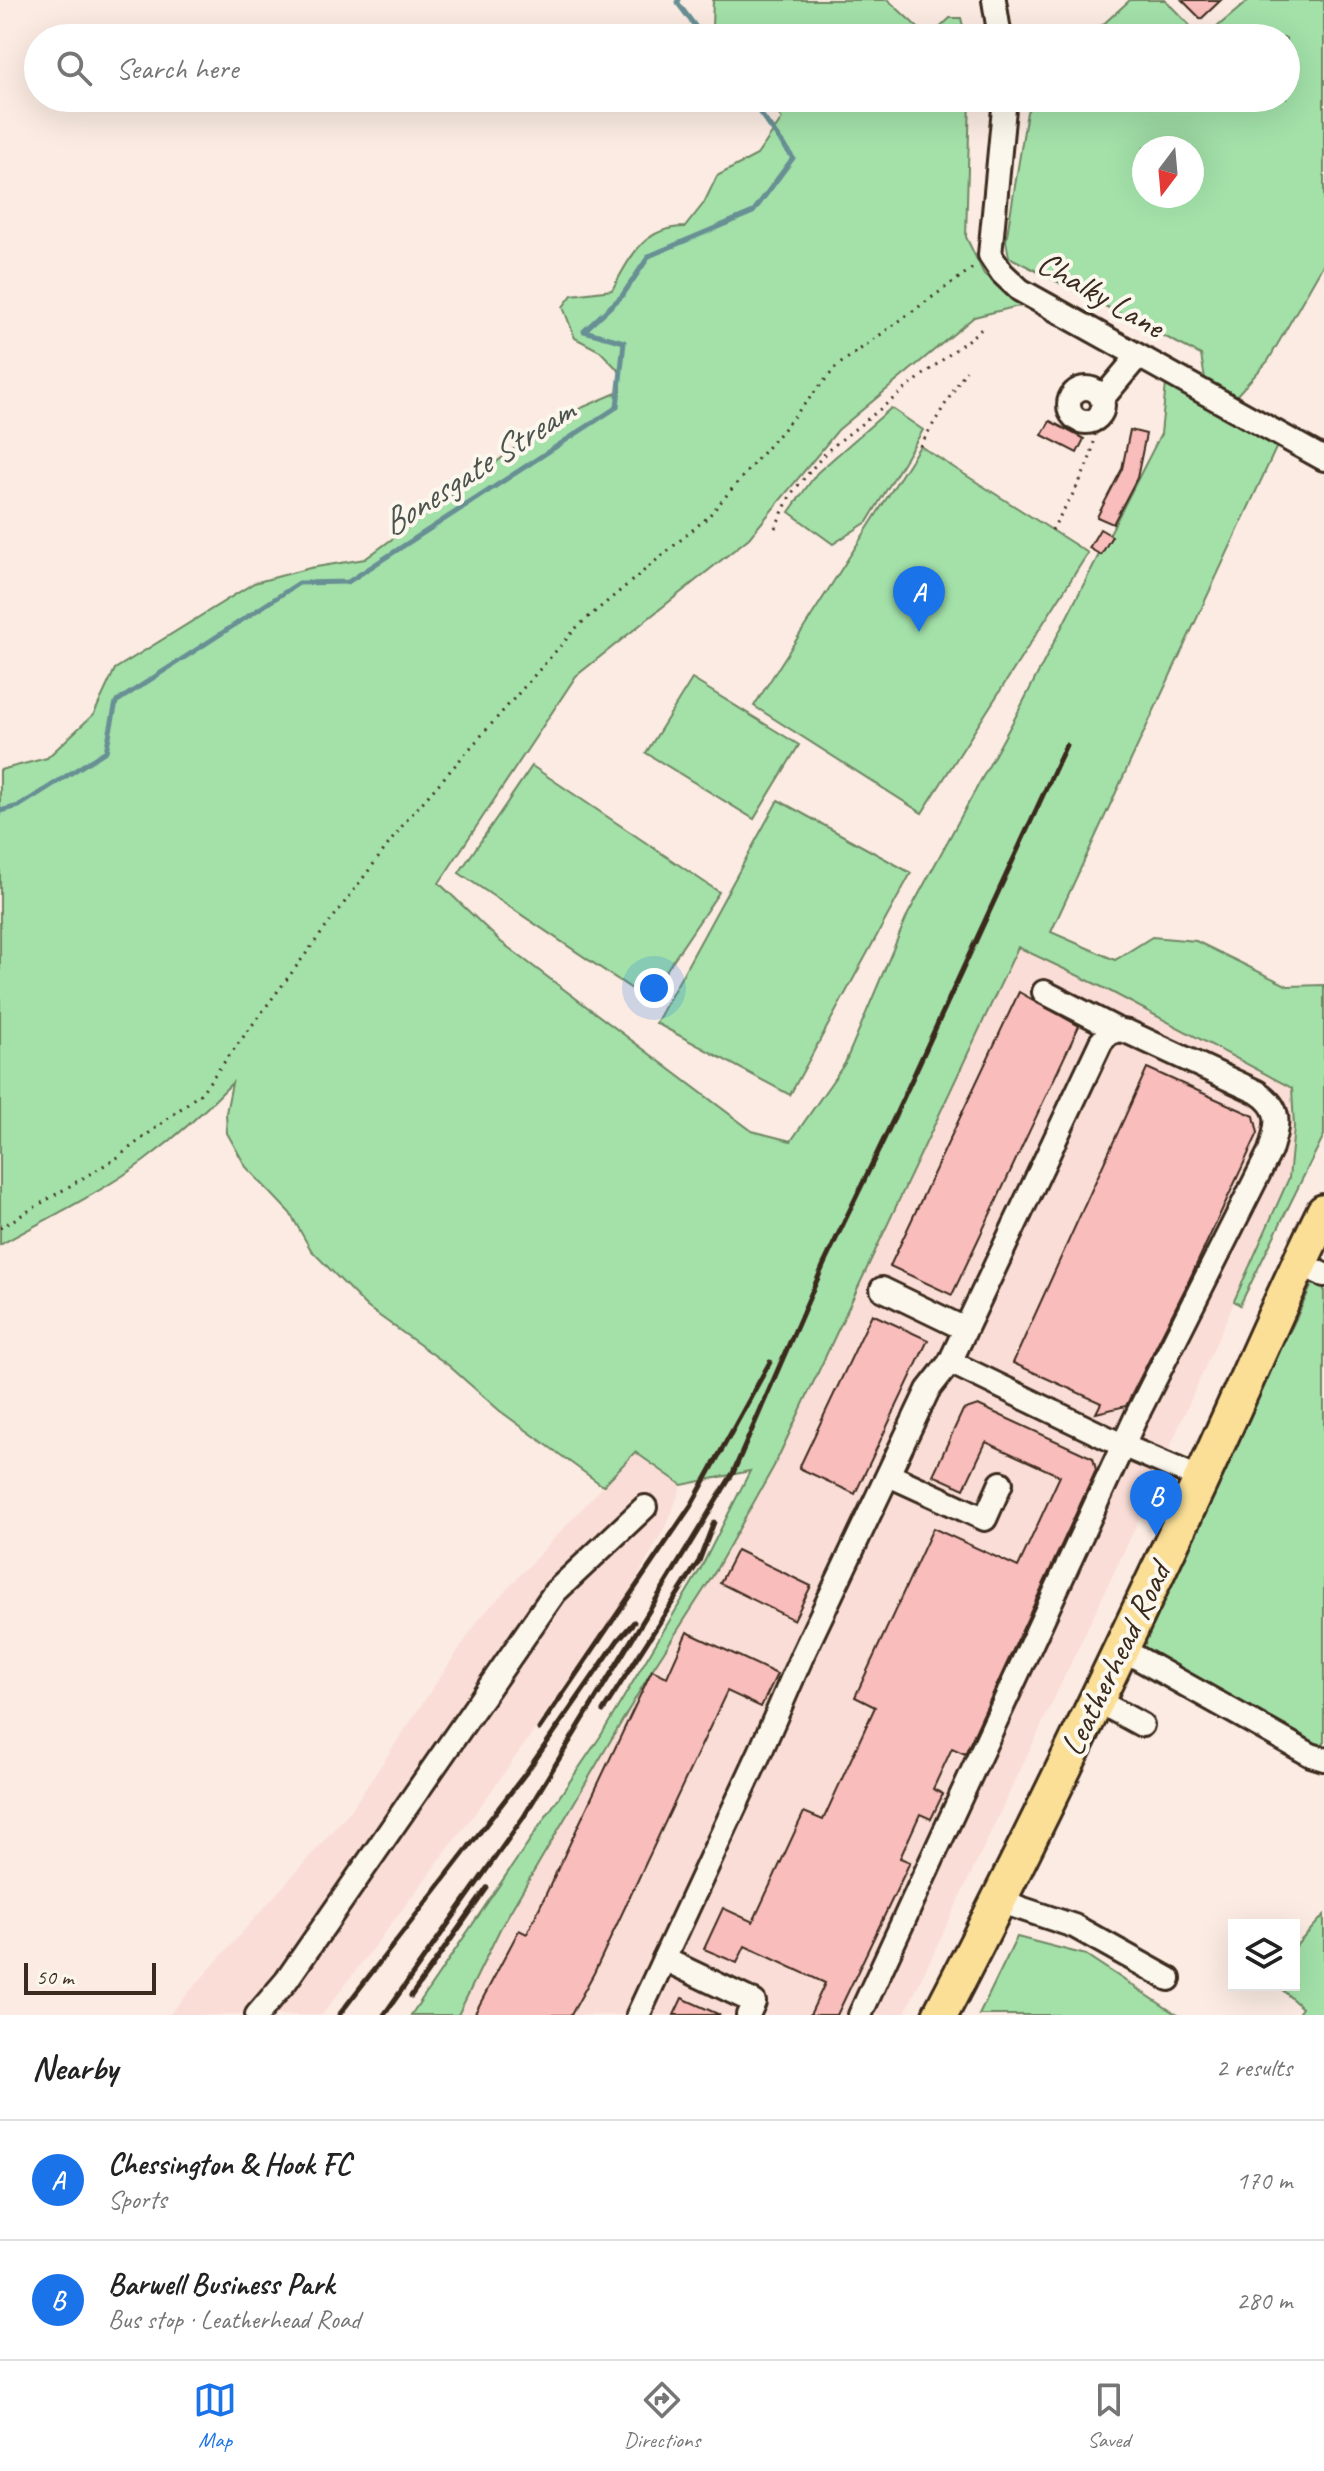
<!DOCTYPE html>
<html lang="en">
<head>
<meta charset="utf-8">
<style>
  body { margin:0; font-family:Caveat,sans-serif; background:#f2f2f2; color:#222 }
  .controls { position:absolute; right:24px; bottom:24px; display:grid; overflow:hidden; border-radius:0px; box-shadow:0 8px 32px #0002 }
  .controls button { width:72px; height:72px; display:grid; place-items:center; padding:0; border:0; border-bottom:2px solid #e0e0e0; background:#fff; color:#222; font:40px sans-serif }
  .compass { position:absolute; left:1132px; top:136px; width:72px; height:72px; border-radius:50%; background:#fff; box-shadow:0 8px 32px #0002; rotate:196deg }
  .scale { position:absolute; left:24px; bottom:20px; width:132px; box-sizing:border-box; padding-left:8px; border:4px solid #3b2a1e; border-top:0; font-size:22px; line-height:28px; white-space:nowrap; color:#3b2a1e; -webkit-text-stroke:6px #fbf7ec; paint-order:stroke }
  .you { position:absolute; left:654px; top:988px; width:28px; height:28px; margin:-20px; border:6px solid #fff; border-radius:50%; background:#1a73e8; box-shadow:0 0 0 12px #1a73e833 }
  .badge { display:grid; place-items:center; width:52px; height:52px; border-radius:50%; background:#1a73e8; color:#fff; font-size:26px; font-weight:700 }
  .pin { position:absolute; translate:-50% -66px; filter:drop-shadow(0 2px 4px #0008) }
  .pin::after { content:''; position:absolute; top:42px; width:28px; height:24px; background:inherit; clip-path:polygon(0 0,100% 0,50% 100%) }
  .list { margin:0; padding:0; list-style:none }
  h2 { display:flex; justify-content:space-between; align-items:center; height:104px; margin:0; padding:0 32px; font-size:34px }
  h2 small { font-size:26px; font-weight:400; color:#767676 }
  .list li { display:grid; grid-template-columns:52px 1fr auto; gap:24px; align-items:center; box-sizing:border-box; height:120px; padding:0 32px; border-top:2px solid #e0e0e0 }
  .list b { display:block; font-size:30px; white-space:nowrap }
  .list p { margin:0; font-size:26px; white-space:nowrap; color:#767676 }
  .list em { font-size:26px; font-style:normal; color:#767676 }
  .icon { flex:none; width:44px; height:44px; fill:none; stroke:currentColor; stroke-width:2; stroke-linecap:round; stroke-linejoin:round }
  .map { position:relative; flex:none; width:1324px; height:2015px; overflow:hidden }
  .search { position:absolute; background:#fff; box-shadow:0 8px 32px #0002; left:24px; right:24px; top:24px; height:88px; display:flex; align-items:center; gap:20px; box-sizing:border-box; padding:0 28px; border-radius:44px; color:#767676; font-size:30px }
  .sheet { height:344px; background:#fff }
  nav { display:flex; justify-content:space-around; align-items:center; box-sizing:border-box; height:112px; border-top:2px solid #e0e0e0; background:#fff; font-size:22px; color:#767676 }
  nav a { display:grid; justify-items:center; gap:4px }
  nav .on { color:#1a73e8 }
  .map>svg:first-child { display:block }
  .built { fill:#faddd6 }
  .green { fill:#a3e1a9; stroke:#6f8664; stroke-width:2; fill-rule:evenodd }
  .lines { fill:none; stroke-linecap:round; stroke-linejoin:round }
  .stream { stroke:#678f94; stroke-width:5 }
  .building { fill:#f9bdbb; stroke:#3b2a1e; stroke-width:2 }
  .minor-casing { stroke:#3b2a1e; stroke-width:28 }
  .highway-casing { stroke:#3b2a1e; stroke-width:40 }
  .path { stroke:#3b2a1e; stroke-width:3; stroke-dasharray:2 6; stroke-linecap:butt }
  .minor { stroke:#fbf7ec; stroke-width:22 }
  .highway { stroke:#fbdf96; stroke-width:34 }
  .rail { stroke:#3b2a1e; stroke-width:5 }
  .labels { text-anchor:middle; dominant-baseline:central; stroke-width:8; stroke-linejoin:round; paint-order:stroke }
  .street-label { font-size:34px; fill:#3b2a1e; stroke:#fbf7ec }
  .water-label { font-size:36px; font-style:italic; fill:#4d544f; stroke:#fbf7ec }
</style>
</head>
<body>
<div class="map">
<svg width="1324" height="2015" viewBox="0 0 1324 2015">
  <rect width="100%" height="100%" fill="#fbebe2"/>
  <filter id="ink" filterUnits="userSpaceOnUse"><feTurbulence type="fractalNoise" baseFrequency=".0125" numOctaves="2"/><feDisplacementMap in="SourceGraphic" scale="16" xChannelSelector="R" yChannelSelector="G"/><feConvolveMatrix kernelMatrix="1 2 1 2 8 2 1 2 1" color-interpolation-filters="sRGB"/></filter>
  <g filter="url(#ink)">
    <!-- built -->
    <g class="built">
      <path d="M1018 946 1104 988 1292 1088 1294 1127 1289 1178 1171 1444 1143 1511 904 2015H458L500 1929 652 1670 712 1577 774 1466Z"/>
      <path d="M635 1452 682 1485 668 1521 621 1608 482 1804 322 2015H169L351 1810 480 1618Z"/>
    </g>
    <!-- green -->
    <g class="green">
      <path d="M713 0H888L929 38 950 18H961L966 38H720L712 27Z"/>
      <path d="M1130 0H1165L1202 38H1088Z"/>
      <path d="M1249 0H1324V263L1268 361 1236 396 1205 379 1201 355 1009 257 1006 241 1027 112 1035 98H1286V38H1204ZM1144 148H1192V196H1144Z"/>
      <path d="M766 98H970L966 237 984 274 1027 304 974 317 838 430 749 538 576 676 439 883 501 942 752 1131 791 1141 845 1063 908 914 1017 714 1161 434 1166 384 1277 446 1051 932 1115 960 1152 937 1196 941 1288 986 1324 985V1135L1240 1305 1234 1301 1289 1178 1294 1127 1292 1088 1104 988 1018 947 774 1466 712 1577 652 1670 500 1929 458 2015H411L600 1737 701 1568 750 1471 682 1485 635 1452 603 1486 500 1411 448 1365 367 1307 311 1250 290 1213 246 1167 227 1133 226 1113 232 1083C205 1111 175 1138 144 1161 99 1194 48 1218 0 1245V770L47 758 94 714 115 669 254 583 310 568 365 559 553 420 621 391V373L600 351 575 338 563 307 572 295 612 290C630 258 643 227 685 227L704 203 717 176 757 155 782 119Z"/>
      <path d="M891 408 923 430 867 522 833 544 789 512 817 473Z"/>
      <path d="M920 446 1088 553 922 813 754 706Z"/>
      <path d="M692 679 799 745 754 819 646 753Z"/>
      <path d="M532 766 719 892 647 999 459 873Z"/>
      <path d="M778 800 911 873 790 1095 656 1023Z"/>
      <path d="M1324 1259V1748H1316L1134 1645 1249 1402 1292 1327Z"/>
      <path d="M1324 1915V2015H1297L1302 2008 1277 1985H1294V1948Z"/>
      <path d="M1017 1937 1086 1955 1177 2015H979Z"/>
    </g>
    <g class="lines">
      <!-- stream -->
      <g class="stream">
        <path d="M679 0 677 2 704 38"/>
        <path d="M0 811 19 806 106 751 116 702 299 583 348 582 617 407 624 342 584 331 622 296 649 256 753 212 793 158 749 98"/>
      </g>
    </g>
    <!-- building -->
    <g class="building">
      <path d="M1182 0H1221L1201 19Z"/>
      <path d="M1050 421 1084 439 1077 453 1042 435Z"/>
      <path d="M1130 430 1146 434 1137 478 1113 524 1097 517 1122 469Z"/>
      <path d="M1100 529 1112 536 1101 555 1089 548Z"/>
      <path d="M1019 992 1079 1026 952 1295 890 1266Z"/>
      <path d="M1147 1068 1254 1116 1258 1133 1185 1289 1126 1406 1096 1413 1101 1403 1013 1363Z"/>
      <path d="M872 1314 928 1340 855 1494 799 1468Z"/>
      <path d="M978 1405 1093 1458 1096 1470 965 1754 952 1748 933 1789 943 1794 931 1819 920 1814 900 1858 910 1862 837 2015H810L825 1983 745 1946 737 1963 704 1949 723 1908 753 1922 804 1812 823 1820 875 1707 855 1697 933 1528 1018 1567 1060 1476 986 1442 964 1489 933 1475 963 1410Z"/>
      <path d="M737 1550 811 1586 794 1620 720 1583Z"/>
      <path d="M687 1632 777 1674 761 1707 727 1691 594 1973 571 2015H474L519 1930 527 1934 652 1670 667 1677Z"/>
      <path d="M682 1998 720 2015H674Z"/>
    </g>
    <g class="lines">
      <defs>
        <g id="minor">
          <path d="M994 0 1000 38"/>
          <path d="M1005 98 990 255 1002 273 1020 290 1324 459"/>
          <circle cx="1086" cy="405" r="17"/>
          <path d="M1102 399 1138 356"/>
          <path d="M1299 1263 1324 1275"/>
          <path d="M882 1289 965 1329"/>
          <path d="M950 1362 1124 1446 1201 1479"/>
          <path d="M889 1475 985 1519 1001 1483"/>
          <path d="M1120 1648 1311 1755 1324 1759"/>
          <path d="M1096 1700 1142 1725"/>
          <path d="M999 1901 1074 1926 1169 1979"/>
          <path d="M664 1959 754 2002 748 2015"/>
          <path d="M257 2015 286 1981 555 1592 645 1507"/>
          <path d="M638 2015 762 1748 802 1656 928 1390 950 1362 1101 1042 1108 1034 1118 1030"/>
          <path d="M860 2015 1136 1417 1270 1151C1278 1124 1283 1109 1257 1092L1128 1032 1118 1030 1044 992"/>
        </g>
        <path id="highway" d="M940 2015C1031 1840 1116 1661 1200 1482 1242 1392 1280 1301 1324 1212"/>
      </defs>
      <!-- minor casing -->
      <use href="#minor" class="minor-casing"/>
      <!-- highway casing -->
      <use href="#highway" class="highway-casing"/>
      <!-- path -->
      <g class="path">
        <path d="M920 446 966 370"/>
        <path d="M775 528 791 494 827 451 984 327"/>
        <path d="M1052 530C1070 497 1099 459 1095 419"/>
        <path d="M0 1228 118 1157 201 1093 406 821 578 626 708 517 837 366 974 267"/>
      </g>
      <!-- minor -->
      <use href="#minor" class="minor"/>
      <!-- highway -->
      <use href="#highway" class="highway"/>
      <!-- rail -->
      <g class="rail">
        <path d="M603 1711 699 1561 714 1522"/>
        <path d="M539 1729 692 1504 770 1362"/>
        <path d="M411 1996 487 1888"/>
        <path d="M339 2015 528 1770 618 1640 634 1622"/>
        <path d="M384 2015 523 1818 733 1473 824 1264 895 1116 1066 745"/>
      </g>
    </g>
  </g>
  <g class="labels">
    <!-- street labels -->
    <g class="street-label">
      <text transform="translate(1101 294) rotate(30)">Chalky Lane</text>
      <text transform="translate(1115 1659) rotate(-64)">Leatherhead Road</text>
    </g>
    <!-- water labels -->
    <g class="water-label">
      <text transform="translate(477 467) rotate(-33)">Bonesgate Stream</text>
    </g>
  </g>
</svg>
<div class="controls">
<button><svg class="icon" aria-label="layers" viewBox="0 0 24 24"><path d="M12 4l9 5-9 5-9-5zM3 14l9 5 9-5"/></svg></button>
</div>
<svg class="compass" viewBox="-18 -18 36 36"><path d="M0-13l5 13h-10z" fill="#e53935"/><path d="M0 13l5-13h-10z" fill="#767676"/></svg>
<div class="scale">50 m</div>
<div class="you"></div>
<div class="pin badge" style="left:919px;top:632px">A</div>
<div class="pin badge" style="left:1156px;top:1536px">B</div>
<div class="search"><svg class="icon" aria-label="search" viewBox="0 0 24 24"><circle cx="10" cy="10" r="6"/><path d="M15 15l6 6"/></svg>Search here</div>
</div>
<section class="sheet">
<h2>Nearby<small>2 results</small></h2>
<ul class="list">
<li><span class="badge">A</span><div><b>Chessington &amp; Hook FC</b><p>Sports</p></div><em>170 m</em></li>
<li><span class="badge">B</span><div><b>Barwell Business Park</b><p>Bus stop · Leatherhead Road</p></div><em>280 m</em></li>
</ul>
</section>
<nav>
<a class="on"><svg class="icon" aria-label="map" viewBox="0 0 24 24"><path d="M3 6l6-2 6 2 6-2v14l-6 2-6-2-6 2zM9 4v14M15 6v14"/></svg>Map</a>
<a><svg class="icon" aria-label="directions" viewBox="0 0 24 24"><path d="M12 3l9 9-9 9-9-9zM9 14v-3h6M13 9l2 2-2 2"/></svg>Directions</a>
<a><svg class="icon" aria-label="saved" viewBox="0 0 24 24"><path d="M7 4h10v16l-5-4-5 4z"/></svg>Saved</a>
</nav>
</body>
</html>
